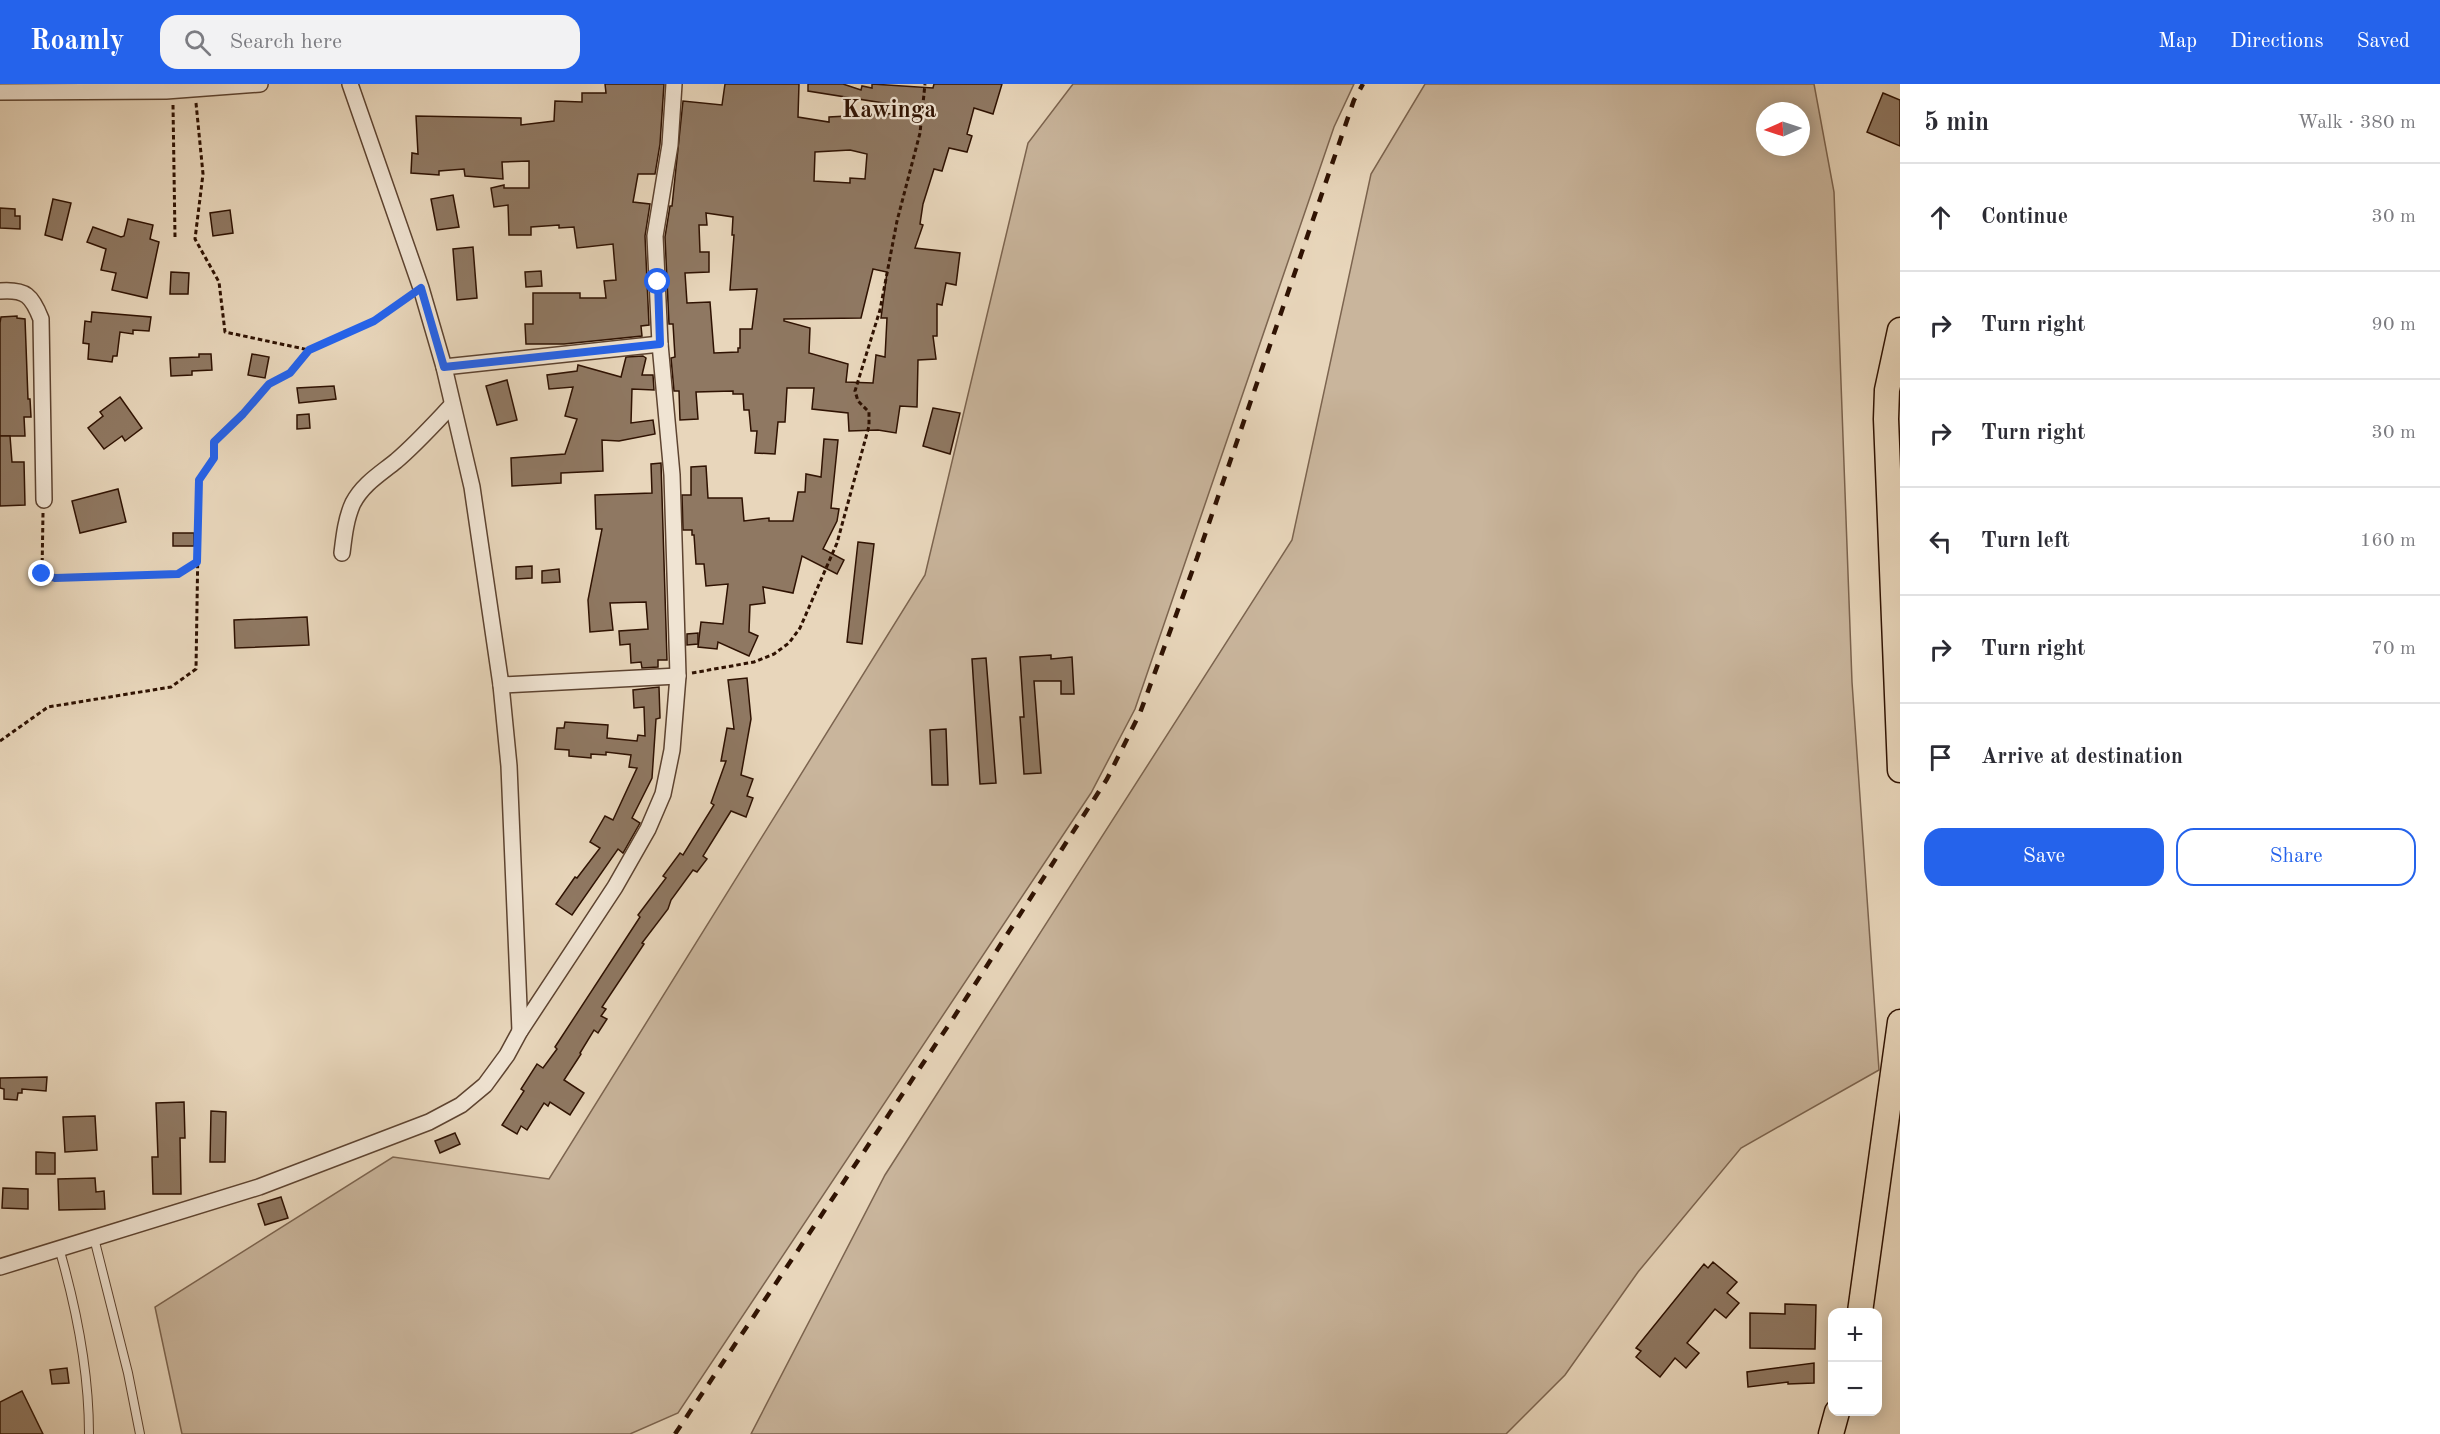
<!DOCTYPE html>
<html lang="en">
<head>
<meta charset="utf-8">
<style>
  body { margin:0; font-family:"Old Standard TT",serif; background:#f2f2f3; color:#2b2b33 }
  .controls { position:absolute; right:18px; bottom:18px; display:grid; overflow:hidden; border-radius:12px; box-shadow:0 3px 15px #0003 }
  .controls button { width:54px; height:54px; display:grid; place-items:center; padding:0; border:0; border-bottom:2px solid #e1e1e2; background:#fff; color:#2b2b33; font:30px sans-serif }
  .compass { position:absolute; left:1756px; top:18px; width:54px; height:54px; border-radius:50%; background:#fff; box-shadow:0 3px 15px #0003; rotate:267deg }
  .stop { position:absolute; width:18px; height:18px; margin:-14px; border:4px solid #2563eb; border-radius:50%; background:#fff }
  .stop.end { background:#2563eb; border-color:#fff; box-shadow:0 2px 6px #0008 }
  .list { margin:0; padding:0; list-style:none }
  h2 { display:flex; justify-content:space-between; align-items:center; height:78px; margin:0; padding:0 24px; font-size:26px }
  h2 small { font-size:20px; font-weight:400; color:#7c7c81 }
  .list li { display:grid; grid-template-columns:39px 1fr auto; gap:18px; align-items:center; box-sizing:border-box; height:108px; padding:0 24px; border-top:2px solid #e1e1e2 }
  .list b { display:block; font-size:22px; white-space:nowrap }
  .list em { font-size:20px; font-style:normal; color:#7c7c81 }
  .actions { display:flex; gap:12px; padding:18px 24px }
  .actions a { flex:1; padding:14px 0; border:2px solid #2563eb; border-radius:18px; text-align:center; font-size:21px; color:#2563eb }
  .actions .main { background:#2563eb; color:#fff }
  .icon { flex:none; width:33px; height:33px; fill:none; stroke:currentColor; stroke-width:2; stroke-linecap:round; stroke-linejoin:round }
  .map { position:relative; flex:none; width:1900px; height:1350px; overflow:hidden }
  header { display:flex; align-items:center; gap:36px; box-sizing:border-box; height:84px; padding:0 30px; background:#2563eb; color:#fff }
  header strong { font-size:28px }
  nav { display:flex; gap:33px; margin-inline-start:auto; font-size:21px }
  .search { width:420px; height:54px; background:#f2f2f3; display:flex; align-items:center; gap:15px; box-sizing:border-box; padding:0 21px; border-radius:18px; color:#7c7c81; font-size:22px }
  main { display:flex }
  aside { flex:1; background:#fff }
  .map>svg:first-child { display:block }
  .green { fill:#c9b59c; stroke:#7c644f; stroke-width:1.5; fill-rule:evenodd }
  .building { fill:#8f7862; stroke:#2f1202; stroke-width:1.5; fill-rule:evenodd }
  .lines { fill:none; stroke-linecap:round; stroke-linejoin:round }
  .lane-casing { stroke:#5d4330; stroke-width:10 }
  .street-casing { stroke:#5d4330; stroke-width:18 }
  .primary-casing { stroke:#2f1202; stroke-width:27 }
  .path { stroke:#2f1202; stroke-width:3; stroke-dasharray:4.5 3; stroke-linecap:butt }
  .lane { stroke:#f0e4d3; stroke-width:8 }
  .street { stroke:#f0e4d3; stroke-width:15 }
  .primary { stroke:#e8d6bb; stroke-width:24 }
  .rail { stroke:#2f1202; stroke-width:4.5; stroke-dasharray:10 10; stroke-linecap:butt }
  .route { stroke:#2563eb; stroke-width:8 }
  .labels { text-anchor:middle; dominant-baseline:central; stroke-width:4.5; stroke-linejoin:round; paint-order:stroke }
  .quarter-label { font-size:24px; font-weight:bold; fill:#2f1202; stroke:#f0e4d3 }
</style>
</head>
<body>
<header>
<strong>Roamly</strong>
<div class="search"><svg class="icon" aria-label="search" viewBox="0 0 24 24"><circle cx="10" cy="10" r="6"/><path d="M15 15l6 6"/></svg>Search here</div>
<nav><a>Map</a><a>Directions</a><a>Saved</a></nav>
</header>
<main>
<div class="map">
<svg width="1900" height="1350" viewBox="0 0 1900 1350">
  <rect width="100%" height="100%" fill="#e8d6bb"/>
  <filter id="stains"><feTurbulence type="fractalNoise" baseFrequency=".00333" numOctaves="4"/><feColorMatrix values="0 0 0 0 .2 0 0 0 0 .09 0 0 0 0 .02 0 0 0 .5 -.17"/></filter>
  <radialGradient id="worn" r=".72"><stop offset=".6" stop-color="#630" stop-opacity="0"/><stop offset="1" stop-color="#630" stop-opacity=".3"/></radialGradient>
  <!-- green -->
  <g class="green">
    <path d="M1073 0H1354L1334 43 1135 625 1091 709 678 1329 630 1350H182L155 1223 393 1073 549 1095 925 491 1028 59Z"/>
    <path d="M1425 0H1814L1834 108 1852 598 1879 986 1741 1064 1638 1188 1565 1291 1506 1350H751L885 1091 1292 456 1371 90ZM1765 27H1801V63H1765Z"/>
  </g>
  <!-- building -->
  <g class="building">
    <path d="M605 0H664L660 60 655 90H638L633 118 650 120 645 152 649 241 641 242 642 252 564 260H526L525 240H533V209H580V214H606L604 197 616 196 613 160 577 164 574 143 559 144V141L531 143V151H509L508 121 494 123 491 104 504 101V104H529V77L502 78 503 95 465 92 464 85 439 87V91L411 89 412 69 418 70 416 32 521 34V41L554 37 555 17 582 18V9H606Z"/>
    <path d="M725 0H799L798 33 829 38V33L902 29V22L808 7V0H843L861 6 862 2 872 4V0L933 4 934 0H1002L993 30 974 24 967 50 972 52 967 68 949 64 942 87 934 85 923 120 920 140 923 141 915 164 960 169 956 201 946 199 942 221 937 220V252H933L936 275 918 276 917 323 900 322 896 349 878 346 849 347 848 329 812 325 814 304H787L785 338H778L775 370 755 369 757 347H751L749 326H744L743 310H733V307L696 308 698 335 680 336 679 307H674L671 274 675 273 673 240H669L665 153 670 122H672L683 17 722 21ZM850 66 867 70 865 95 850 94V99L814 97 815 68ZM706 129 733 133 732 151H734L730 206 757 205 752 245H740V264H738V268L714 269 710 218 687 219 685 189 709 188V168H700L699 141H707ZM873 185 887 188 881 234H887L885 273 876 271 873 299 846 298 848 280 809 269 810 244 784 237V235L861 234Z"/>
    <path d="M1883 9 1900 16V62L1867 48Z"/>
    <path d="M453 111 459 143 437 146 431 115Z"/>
    <path d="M53 115 71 119 62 156 45 151Z"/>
    <path d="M0 124 15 125V132H20V145L0 144Z"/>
    <path d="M230 126 233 149 213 152 210 129Z"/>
    <path d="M128 135 153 141 150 155 159 158 147 214 112 206 116 189 101 186 106 165 87 158 93 143 121 153 124 152Z"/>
    <path d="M473 163 477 214 457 216 453 165Z"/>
    <path d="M541 187 542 202 526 203 525 188Z"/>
    <path d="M171 188 189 189 188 210H170Z"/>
    <path d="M92 228 151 233 149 247 133 246V250L120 248 117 272H113L112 278 88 275 89 260 83 259 85 237 91 238Z"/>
    <path d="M17 232V234L25 235 28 315H30L31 333H24L25 352H0V239L1 233Z"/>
    <path d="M199 270H211L212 286 192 287V291L171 292 170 274 199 273Z"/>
    <path d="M252 270 269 273 265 294 248 291Z"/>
    <path d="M643 272 646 274 642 291H653L654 306 632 305 631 339 653 336 655 350 619 357 602 356 603 387 561 389V399L512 402 511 374 565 370 577 335 565 332 573 303 549 305 547 291 577 287 578 281 621 293 626 273Z"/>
    <path d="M507 296 517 336 497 341 486 302Z"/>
    <path d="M334 302 336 315 299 319 297 304Z"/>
    <path d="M120 313 142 344 125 357 122 352 104 365 88 344 103 332 100 328Z"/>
    <path d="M933 324 960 329 950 370 923 362Z"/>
    <path d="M309 330 310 344 297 345V331Z"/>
    <path d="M0 352H10L12 378H24L25 421 0 422Z"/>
    <path d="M824 355 838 356 831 424 839 425 837 437 823 465 844 476 837 490 802 472 793 509 763 503 765 519 750 521 749 548 758 552 749 572 718 558 717 565 698 563 701 538 723 540 728 500 706 502 704 480H696L694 451H692V446H683L682 411H691V383L706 382 708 414H742L744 437 769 434V437H793L798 408H805L806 390 821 393Z"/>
    <path d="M661 379 667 576H658V583L642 584 641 578 631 579 630 560 620 561 619 547 648 545 646 518 610 519 613 546 590 548 588 516 602 445H596L595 411 652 409 651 380Z"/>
    <path d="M118 405 126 438 80 449 72 417Z"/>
    <rect x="173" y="449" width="21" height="13"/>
    <path d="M858 458 874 460 862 560 847 558Z"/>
    <path d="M532 482V494L516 495V483Z"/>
    <path d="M559 485 560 498 542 499V487Z"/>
    <path d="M307 533 309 561 235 564 234 536Z"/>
    <path d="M698 549V560L687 561V550Z"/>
    <path d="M1051 571V575L1072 573 1074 610H1061V597H1034L1041 689 1024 690 1020 633H1024L1020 573Z"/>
    <path d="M986 574 996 699 980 700 972 575Z"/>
    <path d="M747 594 751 635 741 691 753 695 747 712 753 714 746 733 731 727 703 772 707 775 697 788 693 786 671 816 668 825 642 859 644 860 602 923 606 925 601 932 607 935 598 949 594 946 580 969 581 970 564 996 584 1009 570 1031 550 1018 548 1022 544 1019 527 1046 521 1042 517 1050 502 1041 524 1007 521 1005 537 980 543 984 557 965 555 963 640 833 638 831 666 794 663 792 680 769 683 771 714 721 711 719 726 677H721L727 644 734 645 728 596Z"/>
    <path d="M659 603 660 634 656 635 652 694 632 734 640 739 623 769 618 765 572 831 556 820 575 793 577 794 600 764 590 758 605 732 613 736 637 684 629 683 631 671 606 668V671L591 670V674L569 672V666L555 665 557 644H564L565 638 608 641 607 654 637 657 638 651 645 652 644 623 634 624 633 606Z"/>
    <path d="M946 645 948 701H932L930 646Z"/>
    <path d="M47 993 46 1007 22 1005V1009H18L17 1016 4 1015V1005L0 1004V994Z"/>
    <path d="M184 1018 185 1054H180L181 1110H153L152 1073H158L156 1019Z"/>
    <path d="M211 1027 226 1028 225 1078H210Z"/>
    <path d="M95 1032 97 1066 65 1068 63 1033Z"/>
    <path d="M455 1049 460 1060 440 1069 435 1057Z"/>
    <path d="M36 1068 55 1069V1090H36Z"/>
    <path d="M95 1094 96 1108 104 1107 105 1125 59 1126 58 1095Z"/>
    <path d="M3 1104 28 1105V1125L2 1124Z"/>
    <path d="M281 1113 288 1134 265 1141 258 1120Z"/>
    <path d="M1713 1178 1737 1198 1727 1209 1739 1219 1726 1234 1715 1225 1687 1259 1699 1269 1686 1284 1675 1274 1660 1293 1636 1273 1641 1267 1636 1264 1704 1180 1708 1184Z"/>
    <path d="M1785 1220 1816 1221 1815 1265 1750 1264V1229L1785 1230Z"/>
    <path d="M1814 1279V1299L1788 1300V1298L1748 1303 1747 1288Z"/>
    <path d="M67 1284 69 1299 52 1300 50 1286Z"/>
    <path d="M22 1307 43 1350H0V1318Z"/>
  </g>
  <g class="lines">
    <defs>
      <g id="lane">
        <path d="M94 1154 128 1289 140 1350"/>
        <path d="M59 1164C77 1226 89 1286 89 1350"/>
      </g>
      <g id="street">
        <path d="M350 0 421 204 444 283 472 403 501 601 509 682 520 947"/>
        <path d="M0 8 166 7 260 0"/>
        <path d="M0 207C26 205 32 212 41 235L44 416"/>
        <path d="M444 283 660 260"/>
        <path d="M342 469C344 452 346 434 353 419 363 400 380 390 396 377 416 360 434 340 452 321"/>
        <path d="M501 601 678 592"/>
        <path d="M0 1183 259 1103 429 1038 461 1021 485 1001 507 971 520 947 615 803 648 745 663 710 672 666 678 592 675 489 672 391 660 260 655 152 670 61 674 0"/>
      </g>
      <g id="primary">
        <path d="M1900 246 1887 306 1886 335 1900 686"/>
        <path d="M1860 1228 1900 938"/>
        <path d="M1831 1350 1837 1328"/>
      </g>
    </defs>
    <!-- lane casing -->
    <use href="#lane" class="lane-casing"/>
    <!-- street casing -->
    <use href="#street" class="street-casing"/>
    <!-- primary casing -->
    <use href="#primary" class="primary-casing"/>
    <!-- path -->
    <g class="path">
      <path d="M196 19 203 90 195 155 219 198 225 248 309 266 374 237 407 213"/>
      <path d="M173 21 175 153"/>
      <path d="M43 429 42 490 55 494 178 490 197 478"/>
      <path d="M692 589 754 578 774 570 789 559 800 544 837 459 869 342V328L858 317 855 307 880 226 897 137 920 49 925 0"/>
      <path d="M0 657 48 623 171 603 196 585 199 396 214 374V358L243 330 269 300 290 289 309 266"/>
    </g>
    <!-- lane -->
    <use href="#lane" class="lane"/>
    <!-- street -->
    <use href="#street" class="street"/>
    <!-- primary -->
    <use href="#primary" class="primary"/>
    <!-- rail -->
    <path class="rail" d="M675 1350 954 933 1107 695 1140 629 1197 474 1354 16 1363 0"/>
  </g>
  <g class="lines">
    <!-- route -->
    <path class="route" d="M42 490 55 494 178 490 197 478 199 396 214 374V358L243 330 269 300 290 289 309 266 374 237 421 204 444 283 660 260 658 198"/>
  </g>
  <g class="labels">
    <!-- quarter labels -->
    <g class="quarter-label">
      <text x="889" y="27">Kawinga</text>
    </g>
  </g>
  <rect width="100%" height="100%" filter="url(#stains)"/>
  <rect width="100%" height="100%" fill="url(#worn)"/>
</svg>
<div class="controls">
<button>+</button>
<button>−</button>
</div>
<svg class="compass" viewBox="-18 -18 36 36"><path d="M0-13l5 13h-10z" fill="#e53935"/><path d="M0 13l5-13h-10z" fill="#7c7c81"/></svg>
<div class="stop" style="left:658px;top:198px"></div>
<div class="stop end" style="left:42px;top:490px"></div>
</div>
<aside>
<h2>5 min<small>Walk · 380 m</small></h2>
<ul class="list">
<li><svg class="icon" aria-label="ahead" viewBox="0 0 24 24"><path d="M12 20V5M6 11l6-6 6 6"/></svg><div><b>Continue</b></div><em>30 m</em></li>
<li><svg class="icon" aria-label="right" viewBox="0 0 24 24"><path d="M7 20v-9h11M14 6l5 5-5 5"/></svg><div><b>Turn right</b></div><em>90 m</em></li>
<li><svg class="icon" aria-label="right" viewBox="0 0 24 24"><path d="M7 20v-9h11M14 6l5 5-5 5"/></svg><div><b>Turn right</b></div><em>30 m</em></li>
<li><svg class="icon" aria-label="left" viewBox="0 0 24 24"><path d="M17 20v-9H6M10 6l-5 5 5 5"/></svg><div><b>Turn left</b></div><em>160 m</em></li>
<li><svg class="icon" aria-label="right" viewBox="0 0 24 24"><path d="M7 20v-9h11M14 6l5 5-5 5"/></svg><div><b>Turn right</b></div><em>70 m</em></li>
<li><svg class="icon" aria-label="arrive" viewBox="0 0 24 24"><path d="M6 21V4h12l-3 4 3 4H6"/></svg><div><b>Arrive at destination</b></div></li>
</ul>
<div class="actions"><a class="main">Save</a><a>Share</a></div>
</aside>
</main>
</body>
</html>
